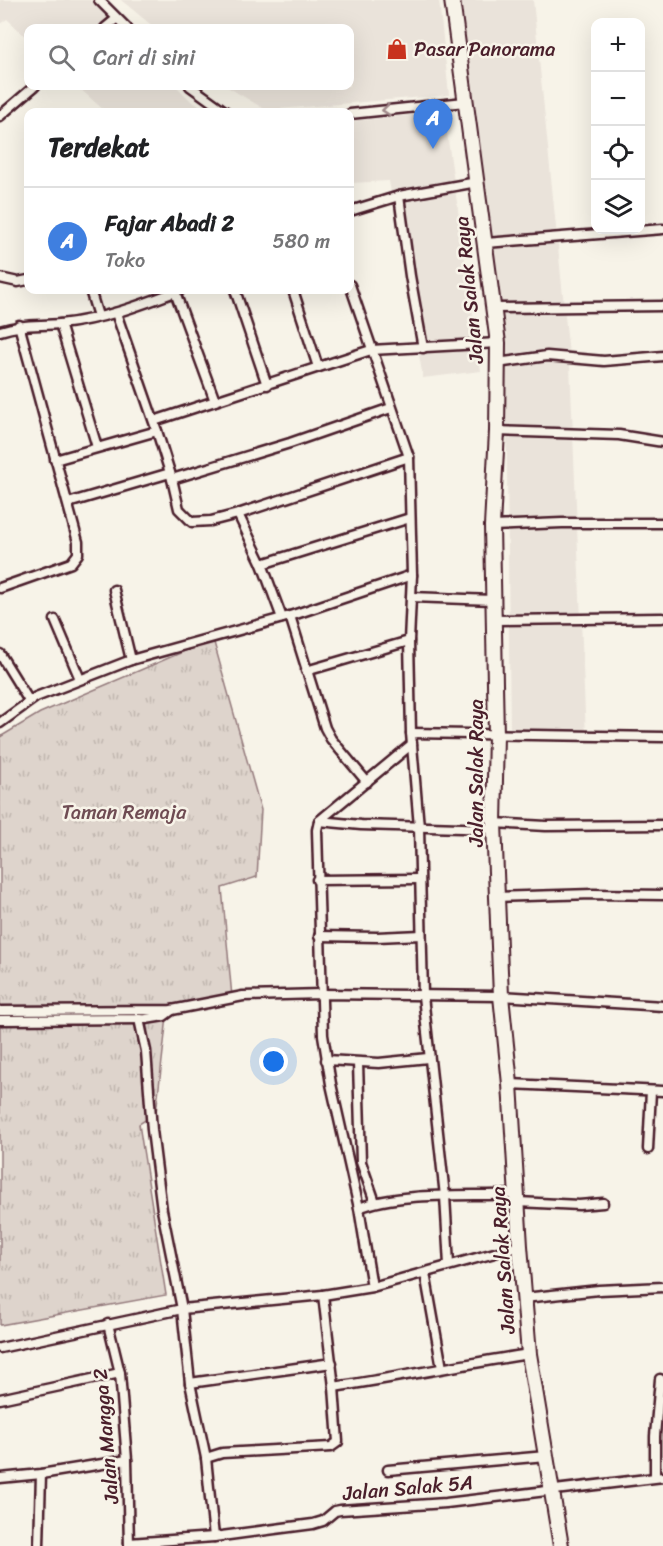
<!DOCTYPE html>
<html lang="id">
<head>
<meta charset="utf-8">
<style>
  body { margin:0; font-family:Sriracha,sans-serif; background:#f2f2f2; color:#202124 }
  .controls { position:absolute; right:18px; top:18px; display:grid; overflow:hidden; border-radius:12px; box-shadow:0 6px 24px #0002 }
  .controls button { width:54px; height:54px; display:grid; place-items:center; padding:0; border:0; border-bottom:2px solid #e0e0e0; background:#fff; color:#202124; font:30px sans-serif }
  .you { position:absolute; left:274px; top:1062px; width:21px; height:21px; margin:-15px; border:4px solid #fff; border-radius:50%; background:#1a73e8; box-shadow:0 0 0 9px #1a73e833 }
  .badge { display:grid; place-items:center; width:39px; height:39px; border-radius:50%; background:#0b8043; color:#fff; font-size:20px; font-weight:700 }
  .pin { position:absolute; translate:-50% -50px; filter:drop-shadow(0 2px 3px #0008) }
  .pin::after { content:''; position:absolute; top:32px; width:21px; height:18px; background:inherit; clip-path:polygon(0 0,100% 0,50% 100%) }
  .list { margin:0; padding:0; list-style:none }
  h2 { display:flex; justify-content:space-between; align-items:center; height:78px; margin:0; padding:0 24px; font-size:26px }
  h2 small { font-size:20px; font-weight:400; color:#757577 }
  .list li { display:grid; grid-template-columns:39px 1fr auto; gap:18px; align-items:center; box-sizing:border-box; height:108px; padding:0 24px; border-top:2px solid #e0e0e0 }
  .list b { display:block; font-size:22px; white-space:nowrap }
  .list p { margin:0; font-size:20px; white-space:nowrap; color:#757577 }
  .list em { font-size:20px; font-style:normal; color:#757577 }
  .icon { flex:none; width:33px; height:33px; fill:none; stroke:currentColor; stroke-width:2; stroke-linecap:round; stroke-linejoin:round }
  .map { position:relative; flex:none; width:663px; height:1546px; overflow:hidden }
  .search { position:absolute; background:#fff; box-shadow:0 6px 24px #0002; left:24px; top:24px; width:330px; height:66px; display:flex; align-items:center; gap:15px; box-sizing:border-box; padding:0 21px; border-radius:12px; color:#757577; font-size:22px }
  .panel { position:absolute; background:#fff; box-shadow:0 6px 24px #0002; left:24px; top:108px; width:330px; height:186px; border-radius:12px }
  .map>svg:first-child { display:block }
  .built { fill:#eae3da }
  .park { fill:url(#park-tufts); stroke:#947a7c; stroke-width:1.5 }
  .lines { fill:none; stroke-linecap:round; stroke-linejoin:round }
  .street-casing { stroke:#4a1f2b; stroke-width:13 }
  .primary-casing { stroke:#4a1f2b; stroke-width:18 }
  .street { stroke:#f7f3e8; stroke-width:8 }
  .primary { stroke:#f7f3e8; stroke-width:14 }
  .oneway { stroke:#a0898a }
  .labels { text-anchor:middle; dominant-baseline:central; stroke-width:5; stroke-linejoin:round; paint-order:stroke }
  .poi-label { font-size:20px; fill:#4a1f2b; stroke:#f7f3e8; text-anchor:start }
  .street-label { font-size:20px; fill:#4a1f2b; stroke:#f7f3e8 }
  .park-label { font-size:20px; fill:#6f4c53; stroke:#f7f3e8 }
</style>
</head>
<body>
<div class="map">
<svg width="663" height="1546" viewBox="0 0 663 1546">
  <defs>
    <pattern id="park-tufts" width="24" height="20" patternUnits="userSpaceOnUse" patternTransform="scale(1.5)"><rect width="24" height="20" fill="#ded4cc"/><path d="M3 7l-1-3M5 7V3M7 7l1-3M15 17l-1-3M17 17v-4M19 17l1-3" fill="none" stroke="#c0b6af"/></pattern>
  </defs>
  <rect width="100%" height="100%" fill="#f7f3e8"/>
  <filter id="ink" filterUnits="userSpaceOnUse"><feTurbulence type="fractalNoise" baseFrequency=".0167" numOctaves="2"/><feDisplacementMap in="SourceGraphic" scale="12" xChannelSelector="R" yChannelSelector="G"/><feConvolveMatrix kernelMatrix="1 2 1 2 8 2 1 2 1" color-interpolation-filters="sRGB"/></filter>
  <g filter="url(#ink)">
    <!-- built -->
    <g class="built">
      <path d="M0 0H90L119 28H28V39L7 19 0 24Z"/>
      <path d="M121 0H439L449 95 266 110 226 86H350V28H155Z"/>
      <path d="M461 0H533L570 365 586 736 510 735 506 378Z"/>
      <path d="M77 86H176L192 102 213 112H106Z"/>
      <path d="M444 112 481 371 423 378 389 181 350 183V121Z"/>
    </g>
    <!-- park -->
    <path class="park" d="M213 639 261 810 257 877 222 888 232 997 168 1008 156 1113 139 1124 166 1295 0 1325V737L40 713Z"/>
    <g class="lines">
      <defs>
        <g id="street">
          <path d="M99 0 127 28"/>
          <path d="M105 28 116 19"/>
          <path d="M190 86 226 112"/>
          <path d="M350 114 465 102"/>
          <path d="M0 116 35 86"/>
          <path d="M399 196 410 276 423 348"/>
          <path d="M350 211 399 196 477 182"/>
          <path d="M486 243 663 229"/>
          <path d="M0 278 18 282 28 280"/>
          <path d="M350 285 409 457 412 575 409 641 411 733 419 827 423 996 445 1196 449 1265"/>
          <path d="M90 290 98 316"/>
          <path d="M235 290 267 385"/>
          <path d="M293 290 318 367"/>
          <path d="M175 292 215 401"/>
          <path d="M494 308 663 306"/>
          <path d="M116 313 157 431 172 479 179 509 192 522 211 521 238 514 409 457"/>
          <path d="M60 324 97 447"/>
          <path d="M0 331C21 324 38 326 60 324 101 320 141 305 180 290"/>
          <path d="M497 363 547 356 604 361 663 356"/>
          <path d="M154 421 371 350 498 343"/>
          <path d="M497 431 619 435 663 442"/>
          <path d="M55 460 157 431"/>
          <path d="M172 479 290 443 391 408"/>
          <path d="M68 503 170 473"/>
          <path d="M238 514 262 564"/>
          <path d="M492 526 562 523H663"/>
          <path d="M0 588 71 563 78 554V542L19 325"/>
          <path d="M114 590 131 660"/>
          <path d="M411 597 493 600"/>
          <path d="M290 616 325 728 331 739 367 782"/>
          <path d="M282 618 262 564 410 518"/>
          <path d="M55 620 80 679"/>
          <path d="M494 620 662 618"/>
          <path d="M0 654 29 701"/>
          <path d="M306 671 409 641"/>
          <path d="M0 723 36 697 131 660 290 616 412 575"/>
          <path d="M411 733 663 737"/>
          <path d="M319 821 361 825 495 829"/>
          <path d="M494 823 546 826 663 825"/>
          <path d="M317 880 419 879"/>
          <path d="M496 897 593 894 663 895"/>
          <path d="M319 936 377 937 421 935"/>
          <path d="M0 1011 172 1010 243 996 321 994 501 996 663 1006"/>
          <path d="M139 1019 146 1051 152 1130 162 1210 182 1309 190 1383 206 1458 214 1537"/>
          <path d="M0 1020 146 1019 164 1016 172 1010"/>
          <path d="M326 1060 379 1063 428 1058"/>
          <path d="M358 1063 361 1162 375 1202"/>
          <path d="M510 1084 663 1091"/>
          <path d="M648 1149 651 1091"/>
          <path d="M518 1202 579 1205 603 1203"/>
          <path d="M359 1208C400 1191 472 1197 518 1194"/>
          <path d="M425 1273 442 1368"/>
          <path d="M372 1287 359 1208 331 1084 323 1035 317 830 319 821 412 744"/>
          <path d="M323 1295 334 1387C400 1377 464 1364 529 1354"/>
          <path d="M524 1298 599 1290 663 1287"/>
          <path d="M108 1324 120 1373 127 1460 129 1546"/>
          <path d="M0 1348 182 1309 323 1295 372 1287 520 1246"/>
          <path d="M190 1383 332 1363"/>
          <path d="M0 1399 120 1373"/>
          <path d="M206 1458 222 1453 331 1447 338 1442 334 1387"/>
          <path d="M388 1470 546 1456"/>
          <path d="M655 1477V1436L660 1379"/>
          <path d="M0 1478 41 1474 127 1460"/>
          <path d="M129 1543 214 1537 313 1524 323 1521 335 1511 340 1510 446 1503 663 1477"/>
          <path d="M39 1546 41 1474"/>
        </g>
        <path id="primary" d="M452 0 498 343 497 431 492 526 496 736 494 823 501 996 510 1084 520 1246 529 1354 561 1546"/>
      </defs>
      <!-- street casing -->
      <use href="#street" class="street-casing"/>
      <!-- primary casing -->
      <use href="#primary" class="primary-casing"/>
      <!-- street -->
      <use href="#street" class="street"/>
      <!-- primary -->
      <use href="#primary" class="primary"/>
    </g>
    <!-- one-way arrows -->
    <defs><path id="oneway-chevron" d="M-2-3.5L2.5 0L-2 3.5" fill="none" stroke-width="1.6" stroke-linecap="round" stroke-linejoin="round" transform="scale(1.5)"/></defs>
    <use class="oneway" href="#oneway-chevron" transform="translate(386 110) rotate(174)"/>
  </g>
  <!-- icons -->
  <defs>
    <symbol id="shop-bare" viewBox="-9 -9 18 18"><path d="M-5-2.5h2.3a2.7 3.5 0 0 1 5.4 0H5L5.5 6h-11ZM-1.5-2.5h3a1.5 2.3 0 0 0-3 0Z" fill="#c8321e" stroke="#f7f3e8" stroke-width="2.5" paint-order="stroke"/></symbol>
  </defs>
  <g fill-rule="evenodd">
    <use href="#shop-bare" x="382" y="34" width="30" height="30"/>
  </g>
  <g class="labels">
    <!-- poi labels -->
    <g class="poi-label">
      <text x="414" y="49">Pasar Panorama</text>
    </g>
    <!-- street labels -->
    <g class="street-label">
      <text transform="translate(469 290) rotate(-96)">Jalan Salak Raya</text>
      <text transform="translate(476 773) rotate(-90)">Jalan Salak Raya</text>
      <text transform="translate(503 1260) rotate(-94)">Jalan Salak Raya</text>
      <text transform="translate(106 1436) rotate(-95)">Jalan Mangga 2</text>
      <text transform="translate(408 1488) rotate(-5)">Jalan Salak 5A</text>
    </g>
    <!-- park labels -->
    <g class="park-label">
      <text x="124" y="812">Taman Remaja</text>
    </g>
  </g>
</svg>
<div class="controls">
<button>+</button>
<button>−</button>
<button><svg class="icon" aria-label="locate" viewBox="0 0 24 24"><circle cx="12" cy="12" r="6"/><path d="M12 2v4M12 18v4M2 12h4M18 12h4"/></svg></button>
<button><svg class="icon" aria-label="layers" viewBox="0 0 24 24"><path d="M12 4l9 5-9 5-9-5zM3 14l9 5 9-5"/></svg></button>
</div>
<div class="you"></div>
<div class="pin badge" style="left:433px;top:149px;background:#3f7fe0">A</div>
<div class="search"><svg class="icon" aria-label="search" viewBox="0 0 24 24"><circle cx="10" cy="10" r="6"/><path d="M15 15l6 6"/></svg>Cari di sini</div>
<section class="panel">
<h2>Terdekat<small></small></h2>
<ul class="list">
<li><span class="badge" style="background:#3f7fe0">A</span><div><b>Fajar Abadi 2</b><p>Toko</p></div><em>580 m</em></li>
</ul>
</section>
</div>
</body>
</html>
